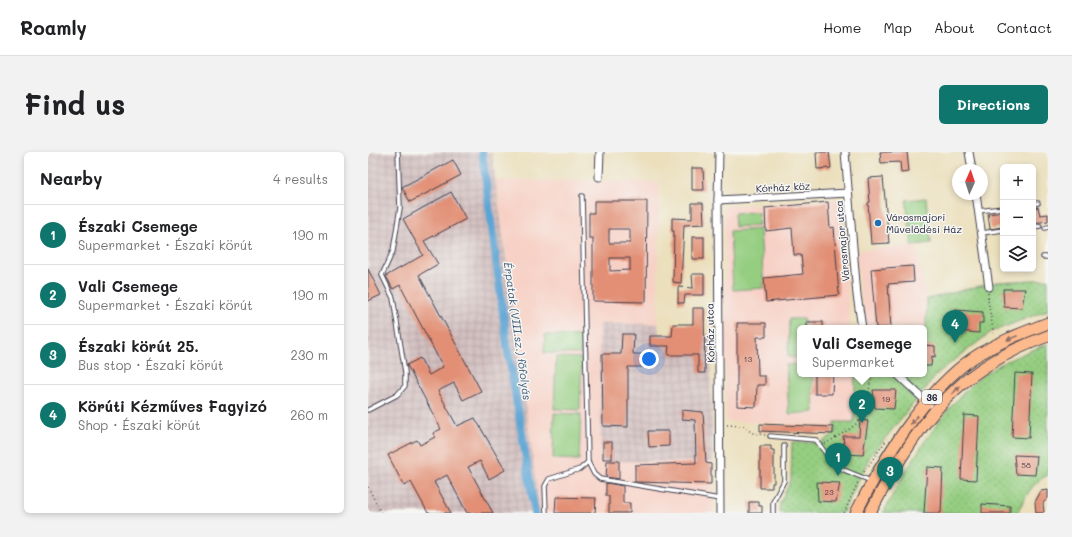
<!DOCTYPE html>
<html lang="en">
<head>
<meta charset="utf-8">
<style>
  body { margin:0; font-family:Mali,sans-serif; background:#f2f2f2; color:#202124 }
  .controls { position:absolute; right:12px; top:12px; display:grid; overflow:hidden; border-radius:6px; box-shadow:0 2px 6px #0003 }
  .controls button { width:36px; height:36px; display:grid; place-items:center; padding:0; border:0; border-bottom:1px solid #e0e0e0; background:#fff; color:#202124; font:20px sans-serif }
  .compass { position:absolute; left:584px; top:12px; width:36px; height:36px; border-radius:50%; background:#fff; box-shadow:0 2px 6px #0003; rotate:3deg }
  .you { position:absolute; left:281px; top:207px; width:14px; height:14px; margin:-10px; border:3px solid #fff; border-radius:50%; background:#1a73e8; box-shadow:0 0 0 6px #1a73e833 }
  .badge { display:grid; place-items:center; width:26px; height:26px; border-radius:50%; background:#0f766e; color:#fff; font-size:13px; font-weight:700 }
  .pin { position:absolute; translate:-50% -33px; filter:drop-shadow(0 1px 2px #0008) }
  .pin::after { content:''; position:absolute; top:21px; width:14px; height:12px; background:inherit; clip-path:polygon(0 0,100% 0,50% 100%) }
  .popup { position:absolute; left:429px; top:173px; width:130px; height:52px; box-sizing:border-box; display:grid; place-content:center; border-radius:6px; background:#fff; filter:drop-shadow(0 1px 3px #0005); font-size:13px; white-space:nowrap; color:#757577 }
  .popup b { font-size:15px; color:#202124 }
  .popup::after { content:''; position:absolute; left:50%; top:100%; margin-left:-8px; border:8px solid transparent; border-top-color:#fff }
  .list { margin:0; padding:0; list-style:none }
  h2 { display:flex; justify-content:space-between; align-items:center; height:52px; margin:0; padding:0 16px; font-size:17px }
  h2 small { font-size:13px; font-weight:400; color:#757577 }
  .list li { display:grid; grid-template-columns:26px 1fr auto; gap:12px; align-items:center; box-sizing:border-box; height:60px; padding:0 16px; border-top:1px solid #e0e0e0 }
  .list b { display:block; font-size:15px; white-space:nowrap }
  .list p { margin:0; font-size:13px; white-space:nowrap; color:#757577 }
  .list em { font-size:13px; font-style:normal; color:#757577 }
  .icon { flex:none; width:22px; height:22px; fill:none; stroke:currentColor; stroke-width:2; stroke-linecap:round; stroke-linejoin:round }
  .map { position:relative; flex:none; width:680px; height:361px; overflow:hidden; border-radius:6px }
  header { display:flex; align-items:center; gap:24px; box-sizing:border-box; height:56px; padding:0 20px; background:#fff; border-bottom:1px solid #e0e0e0 }
  header strong { font-size:19px }
  nav { display:flex; gap:22px; margin-inline-start:auto; font-size:14px }
  .intro { display:flex; align-items:center; justify-content:space-between; box-sizing:border-box; height:96px; padding:0 24px }
  h1 { margin:0; font-size:28px }
  .button { padding:10px 18px; border-radius:6px; background:#0f766e; color:#fff; font-size:14px; font-weight:700 }
  main { display:flex; gap:24px; padding:0 24px }
  aside { flex:1; background:#fff; border-radius:6px; box-shadow:0 2px 6px #0003 }
  .map>svg:first-child { display:block }
  .built { fill:#f7d1c6 }
  .industrial { fill:url(#industrial-grid) }
  .grass { fill:url(#grass-dots); stroke:#5c785e }
  .pitch { fill:#95ce81; stroke:#5c785e }
  .lines { fill:none; stroke-linecap:round; stroke-linejoin:round }
  .canal { stroke:#5ca4d3; stroke-width:8 }
  .building { fill:#e28f75; fill-rule:evenodd }
  .service-casing { stroke:#403e4e; stroke-width:5.5 }
  .minor-casing { stroke:#403e4e; stroke-width:9 }
  .primary-casing { stroke:#403e4e; stroke-width:13 }
  .path { stroke:#403e4e; stroke-width:1.5; stroke-dasharray:1 3; stroke-linecap:butt }
  .service { stroke:#fff; stroke-width:3.5 }
  .minor { stroke:#fff; stroke-width:7 }
  .primary { stroke:#fcba8d; stroke-width:11 }
  .oneway { fill:#8f6e64 }
  .poi-dot { fill:#1f6fb2; stroke:#f6f6f2; stroke-width:1.5 }
  .labels { text-anchor:middle; dominant-baseline:central; stroke-width:3; stroke-linejoin:round; paint-order:stroke }
  .number-label { font-size:8px; fill:#523d4a }
  .shield { fill:#f6f6f2; stroke:#626272; stroke-width:1 }
  .shield-label { font-size:9px; font-weight:bold; fill:#22223b }
  .street-label { font-size:10px; fill:#22223b; stroke:#f6f6f2 }
  .poi-label { font-size:10px; fill:#22223b; stroke:#f6f6f2; text-anchor:start }
  .water-label { font-size:11px; font-style:italic; fill:#395678; stroke:#f6f6f2 }
</style>
</head>
<body>
<header>
<strong>Roamly</strong>
<nav><a>Home</a><a>Map</a><a>About</a><a>Contact</a></nav>
</header>
<div class="intro"><h1>Find us</h1><a class="button">Directions</a></div>
<main>
<aside>
<h2>Nearby<small>4 results</small></h2>
<ul class="list">
<li><span class="badge">1</span><div><b>Északi Csemege</b><p>Supermarket · Északi körút</p></div><em>190 m</em></li>
<li><span class="badge">2</span><div><b>Vali Csemege</b><p>Supermarket · Északi körút</p></div><em>190 m</em></li>
<li><span class="badge">3</span><div><b>Északi körút 25.</b><p>Bus stop · Északi körút</p></div><em>230 m</em></li>
<li><span class="badge">4</span><div><b>Körúti Kézműves Fagyizó</b><p>Shop · Északi körút</p></div><em>260 m</em></li>
</ul>
</aside>
<div class="map">
<svg width="680" height="361" viewBox="0 0 680 361">
  <defs>
    <pattern id="industrial-grid" width="8" height="8" patternUnits="userSpaceOnUse"><rect width="8" height="8" fill="#d2bfbf"/><path d="M0 4h8M4 0v8" fill="none" stroke="#b4a4a5"/></pattern>
    <pattern id="grass-dots" width="8" height="8" patternUnits="userSpaceOnUse"><rect width="8" height="8" fill="#95ce81"/><path d="M2 2h.1M6 6h.1" fill="none" stroke="#80b170" stroke-width="1.8" stroke-linecap="round"/></pattern>
  </defs>
  <rect width="100%" height="100%" fill="#f6f6f2"/>
  <filter id="ink" filterUnits="userSpaceOnUse"><feTurbulence type="fractalNoise" baseFrequency=".025" numOctaves="2"/><feDisplacementMap in="SourceGraphic" scale="8" xChannelSelector="R" yChannelSelector="G"/><feConvolveMatrix kernelMatrix="1 2 1 2 8 2 1 2 1" color-interpolation-filters="sRGB"/></filter>
  <filter id="wash" filterUnits="userSpaceOnUse"><feTurbulence type="fractalNoise" baseFrequency=".012" numOctaves="4" result="noise"/><feDisplacementMap in="SourceGraphic" scale="16" xChannelSelector="R" yChannelSelector="G"/><feGaussianBlur stdDeviation="0.9" result="paint"/><feColorMatrix in="noise" values="0 0 0 0 0 0 0 0 0 0 0 0 0 0 0 0 0 1.4 0 .05"/><feComposite in="paint" operator="in"/></filter>
  <g filter="url(#wash)">
    <rect width="100%" height="100%" fill="#ebdfbc"/>
    <!-- built -->
    <g class="built">
      <path d="M128 28 291 30 290 172H231L233 308 345 310 346 361H172Z"/>
      <path d="M473 47 482 176H432V222H487L486 270H467V274L358 269 356 54Z"/>
      <path d="M548 93 559 147 558 183H556V176H498L492 141 488 99Z"/>
    </g>
    <!-- industrial -->
    <g class="industrial">
      <path d="M0 0H124L172 361H0Z"/>
      <path d="M231 172H290L291 182H342L345 310 233 309Z"/>
    </g>
    <!-- grass -->
    <g class="grass">
      <path d="M680 127V158L623 180 571 220 501 306 475 361H411L412 351 423 328 424 290 453 291 467 281V270H486L487 222H556L559 147 629 130Z"/>
      <path d="M680 192V323C664 330 657 346 649 361H515C540 314 572 258 614 224 630 211 661 199 680 192Z"/>
    </g>
    <!-- pitch -->
    <g class="pitch">
      <path d="M558 46 563 91 544 93 538 48Z"/>
      <path d="M390 60 391 73 367 75 366 61Z"/>
      <path d="M392 77 396 136 365 138 362 79Z"/>
      <path d="M421 167H436V176H432V206L420 205Z"/>
      <path d="M177 183 213 184V202L176 201Z"/>
      <path d="M188 205 214 206 212 258 186 257Z"/>
      <path d="M432 212V222H444L446 260 421 262 418 213Z"/>
      <path d="M186 261 213 262 211 308 185 307Z"/>
    </g>
    <g class="lines">
      <!-- canal -->
      <path class="canal" d="M114 0 139 192 167 361"/>
    </g>
    <g id="blocks">
      <!-- building -->
      <g class="building">
        <path d="M448 0H461L463 16 449 17Z"/>
        <path d="M512 0H539L541 20 533 21 532 10 513 11Z"/>
        <path d="M85 8 93 23 42 50 34 35Z"/>
        <path d="M324 16H335L336 38H324Z"/>
        <path d="M515 25 521 91 503 92 500 51 502 50 500 26Z"/>
        <path d="M83 40 98 67 56 89 70 112 51 123 113 239 95 248 86 231 70 239 89 274 107 266 137 318 121 327 112 309 100 315 125 361H99L79 323 66 330 83 361H60L43 330 36 334 20 303 49 288 52 293 67 285 65 281 73 277 39 213 52 206 61 223 75 215 32 133 25 137 18 124 55 103 35 67Z"/>
        <path d="M226 49H279L278 150 225 149V86H221V61H226ZM241 77H262V91H241ZM242 106H262V118L242 119Z"/>
        <path d="M460 50 462 76 466 75 471 143 398 150 396 126 435 122 433 103H426L424 76 398 79 397 56Z"/>
        <path d="M324 51H335L336 72 316 73 313 131 305 130 306 79H304V66L324 67Z"/>
        <path d="M670 55 672 63 680 62V69L665 71V56Z"/>
        <path d="M635 60V75L622 77 620 62Z"/>
        <rect x="324" y="85" width="12" height="22"/>
        <path d="M545 114 546 130 520 132 523 176H508L503 117Z"/>
        <path d="M0 117 13 143 0 149Z"/>
        <path d="M324 122H336V143H317L316 151H310V135L325 136Z"/>
        <path d="M635 137H657L654 156 636 155Z"/>
        <path d="M325 156H336L337 221H330V203H300L301 194H282V184H304L305 172H325Z"/>
        <path d="M587 158 615 160V171H611V181L590 179V170H587Z"/>
        <rect x="439" y="170" width="16" height="6"/>
        <path d="M369 171H398V185H389L390 224H397V233H389L388 255 369 254Z"/>
        <path d="M254 182H266L265 202H276V215H260V275L235 274 234 202H253Z"/>
        <path d="M556 193 567 194V205L564 204 563 214H556Z"/>
        <path d="M647 221 664 222 661 286 644 285Z"/>
        <path d="M447 222H465L464 242H447Z"/>
        <path d="M505 238H528L526 257 507 256Z"/>
        <path d="M314 258 335 260 338 311 343 312V332L267 330V313L328 311 327 268 314 267Z"/>
        <path d="M596 263 611 264 608 328 593 327Z"/>
        <path d="M492 268 500 269 495 303 477 302 475 284H491Z"/>
        <path d="M392 272 465 275V282L392 279Z"/>
        <path d="M280 279H301V294L281 295Z"/>
        <rect x="235" y="290" width="9" height="17"/>
        <path d="M392 294H403V298H406V331H404V336H392Z"/>
        <path d="M646 303 669 304 667 323 648 322Z"/>
        <path d="M239 309H251V327L238 325Z"/>
        <path d="M559 315 575 316 573 361H556Z"/>
        <path d="M449 330 472 331 468 350 450 349Z"/>
        <path d="M238 331 255 334V351H262V361H241V344H238Z"/>
        <path d="M680 338V346L675 351 676 361H668L667 350 673 339Z"/>
        <path d="M188 345 228 346 227 361H187Z"/>
        <path d="M381 350H391V354H394V361H381Z"/>
        <path d="M614 352 642 354V361H614Z"/>
      </g>
    </g>
  </g>
  <g filter="url(#ink)">
    <use href="#blocks" fill-opacity="0" stroke="#403e4e" stroke-width="1"/>
    <g class="lines">
      <defs>
        <g id="service">
          <path d="M665 52 670 51"/>
          <path d="M610 59 635 56"/>
          <path d="M665 75 672 74"/>
          <path d="M677 76 680 75"/>
          <path d="M614 81 635 78"/>
          <path d="M675 105H680"/>
          <path d="M0 258 29 243 37 234V220L25 146 14 123 25 99 32 56 30 0"/>
          <path d="M402 284 448 288 464 310 476 318 503 329"/>
          <path d="M220 310 226 322 232 327 352 347"/>
          <path d="M178 361 177 334 181 327 212 317 220 310 214 44"/>
          <path d="M405 361V350L416 329V294"/>
        </g>
        <g id="minor">
          <path d="M351 0 350 48 352 361"/>
          <path d="M477 0 489 143 494 176"/>
          <path d="M601 0 604 18"/>
          <path d="M231 25 232 0"/>
          <path d="M608 42 621 135"/>
          <path d="M350 48 480 41"/>
          <path d="M529 222 561 252"/>
        </g>
        <g id="primary">
          <path d="M488 361C513 310 558 238 605 206 628 191 654 181 680 171"/>
          <path d="M502 361C523 320 554 268 588 237 615 212 647 196 680 184"/>
        </g>
      </defs>
      <!-- service casing -->
      <use href="#service" class="service-casing"/>
      <!-- minor casing -->
      <use href="#minor" class="minor-casing"/>
      <!-- primary casing -->
      <use href="#primary" class="primary-casing"/>
      <!-- path -->
      <g class="path">
        <path d="M620 141V148L626 184"/>
        <path d="M359 273 376 274 384 281 398 283"/>
        <path d="M457 292C472 282 493 274 499 256 502 244 500 233 505 222"/>
        <path d="M496 320 519 287"/>
        <path d="M0 335 13 361"/>
        <path d="M476 361 490 330"/>
      </g>
      <!-- service -->
      <use href="#service" class="service"/>
      <!-- minor -->
      <use href="#minor" class="minor"/>
      <!-- primary -->
      <use href="#primary" class="primary"/>
    </g>
    <!-- one-way arrows -->
    <defs><path id="oneway-solid" d="M-6-.8H1V-3.2L6.5 0L1 3.2V.8H-6Z"/></defs>
    <g class="oneway">
      <use href="#oneway-solid" transform="translate(644 186) rotate(158)"/>
      <use href="#oneway-solid" transform="translate(588 238) rotate(-43)"/>
      <use href="#oneway-solid" transform="translate(546 268) rotate(128)"/>
    </g>
  </g>
  <!-- markers -->
  <circle class="poi-dot" cx="510" cy="71" r="4"/>
  <g class="labels">
    <!-- number labels -->
    <g class="number-label">
      <text x="380" y="207">13</text>
      <text x="518" y="247">19</text>
      <text x="658" y="313">58</text>
      <text x="461" y="340">23</text>
    </g>
    <!-- shield labels -->
    <rect class="shield" x="554" y="238" width="20" height="14" rx="3"/>
    <g class="shield-label">
      <text x="564" y="245">36</text>
    </g>
    <!-- street labels -->
    <g class="street-label">
      <text transform="translate(415 35) rotate(-3)">Kórház köz</text>
      <text transform="translate(474 89) rotate(-95)">Városmajor utca</text>
      <text transform="translate(342 181) rotate(-91)">Kórház utca</text>
    </g>
    <!-- poi labels -->
    <g class="poi-label">
      <text x="518" y="65">Városmajori<tspan x="518" dy="12">Művelődési Ház</tspan></text>
    </g>
    <!-- water labels -->
    <g class="water-label">
      <text transform="translate(150 179) rotate(82)">Érpatak (VIII.sz.) főfolyás</text>
    </g>
  </g>
</svg>
<div class="controls">
<button>+</button>
<button>−</button>
<button><svg class="icon" aria-label="layers" viewBox="0 0 24 24"><path d="M12 4l9 5-9 5-9-5zM3 14l9 5 9-5"/></svg></button>
</div>
<svg class="compass" viewBox="-18 -18 36 36"><path d="M0-13l5 13h-10z" fill="#e53935"/><path d="M0 13l5-13h-10z" fill="#757577"/></svg>
<div class="you"></div>
<div class="pin badge" style="left:470px;top:324px">1</div>
<div class="pin badge" style="left:494px;top:271px">2</div>
<div class="popup"><b>Vali Csemege</b>Supermarket</div>
<div class="pin badge" style="left:522px;top:338px">3</div>
<div class="pin badge" style="left:587px;top:191px">4</div>
</div>
</main>
</body>
</html>
